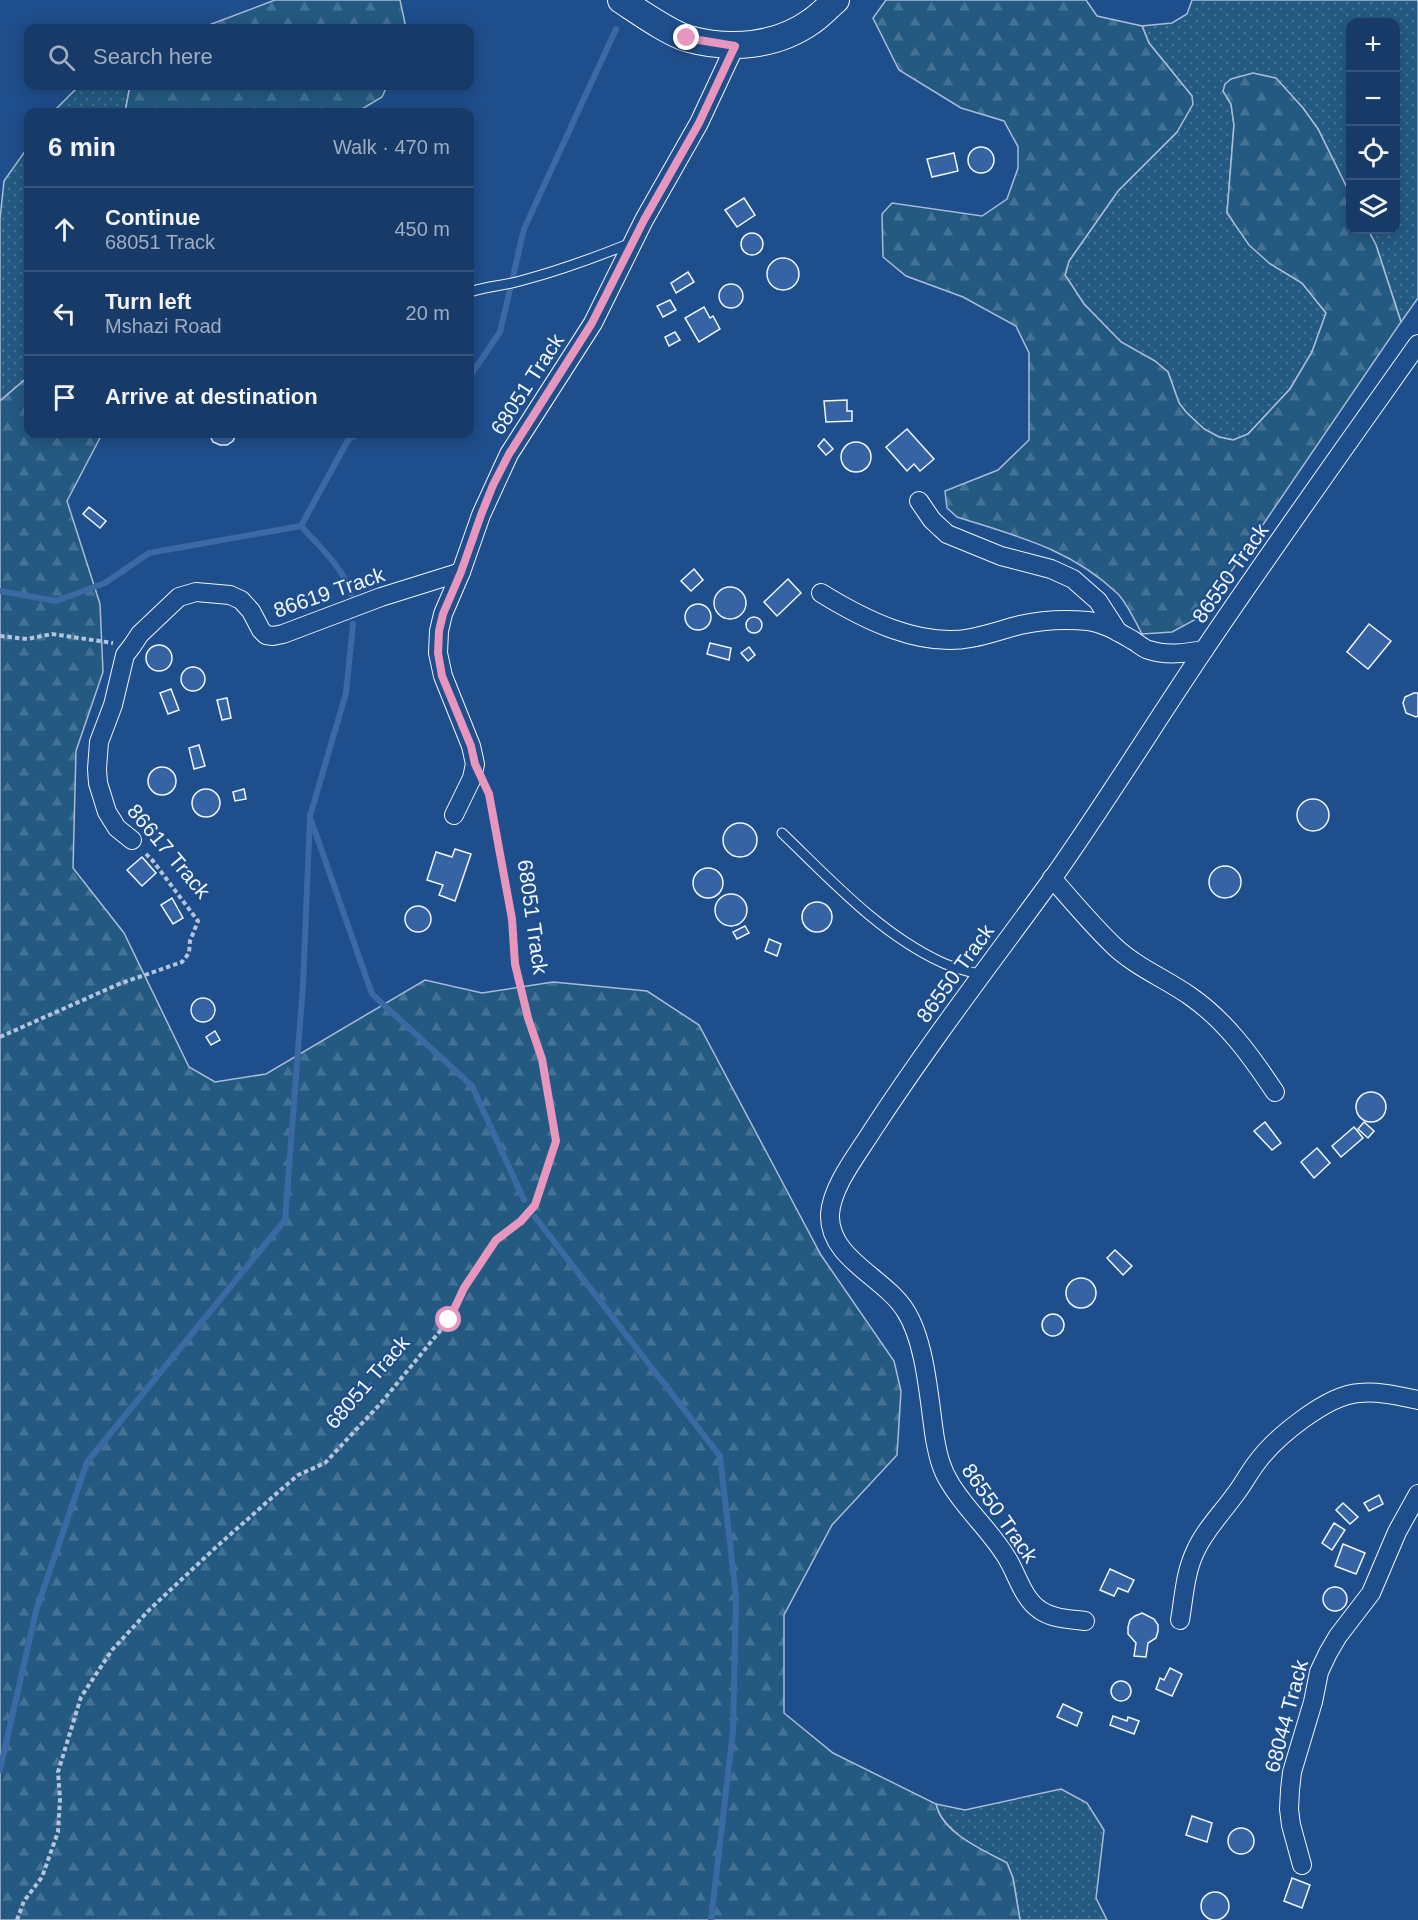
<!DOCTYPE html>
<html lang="en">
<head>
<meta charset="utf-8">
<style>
  body { margin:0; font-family:Arial,sans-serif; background:#20416f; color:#f1f3f6 }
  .controls { position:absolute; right:18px; top:18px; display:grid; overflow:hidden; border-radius:12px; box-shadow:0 3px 15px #0003 }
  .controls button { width:54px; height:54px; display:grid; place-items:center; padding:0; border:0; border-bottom:2px solid #36547d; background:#173a69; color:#f1f3f6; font:30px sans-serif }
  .stop { position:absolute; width:18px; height:18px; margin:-14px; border:4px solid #e797bd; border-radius:50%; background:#fff }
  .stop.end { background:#e797bd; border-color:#fff; box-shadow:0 2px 6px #0008 }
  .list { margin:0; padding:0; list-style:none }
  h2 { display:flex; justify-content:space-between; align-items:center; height:78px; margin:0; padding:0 24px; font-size:26px }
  h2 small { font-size:20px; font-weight:400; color:#9eadc0 }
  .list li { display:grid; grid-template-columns:39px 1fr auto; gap:18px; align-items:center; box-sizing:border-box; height:84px; padding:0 24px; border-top:2px solid #36547d }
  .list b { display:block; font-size:22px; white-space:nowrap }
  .list p { margin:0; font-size:20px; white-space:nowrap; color:#9eadc0 }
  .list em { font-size:20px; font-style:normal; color:#9eadc0 }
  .icon { flex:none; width:33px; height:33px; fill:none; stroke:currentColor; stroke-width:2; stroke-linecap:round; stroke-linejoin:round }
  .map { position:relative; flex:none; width:1418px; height:1920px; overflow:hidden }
  .search { position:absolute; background:#173a69; box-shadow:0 3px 15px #0003; left:24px; top:24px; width:450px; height:66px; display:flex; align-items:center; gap:15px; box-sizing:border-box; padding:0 21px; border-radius:12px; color:#9eadc0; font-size:22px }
  .panel { position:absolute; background:#173a69; box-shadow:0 3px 15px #0003; left:24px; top:108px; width:450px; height:330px; border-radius:12px }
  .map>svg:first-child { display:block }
  .grass { fill:url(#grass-dots); stroke:#a8bbd7; stroke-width:1.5 }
  .forest { fill:url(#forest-firs); stroke:#a8bbd7; stroke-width:1.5 }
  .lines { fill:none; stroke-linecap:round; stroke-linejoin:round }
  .stream { stroke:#3b69a3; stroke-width:6 }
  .building { fill:#3563a3; stroke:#f2f6ff; stroke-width:1.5 }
  .lane-casing { stroke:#f2f6ff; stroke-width:11 }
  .street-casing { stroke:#f2f6ff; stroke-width:20 }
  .secondary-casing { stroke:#f2f6ff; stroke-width:28 }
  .path { stroke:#b3c4dc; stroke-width:4; stroke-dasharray:4.5 3; stroke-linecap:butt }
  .lane { stroke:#1f4e8c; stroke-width:9 }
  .street { stroke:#1f4e8c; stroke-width:18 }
  .secondary { stroke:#1f4e8c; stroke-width:26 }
  .route { stroke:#e797bd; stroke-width:8 }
  .labels { text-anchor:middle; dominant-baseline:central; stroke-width:4.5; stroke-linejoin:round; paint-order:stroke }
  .street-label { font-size:21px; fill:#f2f6ff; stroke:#1f4e8c }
</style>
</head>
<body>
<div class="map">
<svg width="1418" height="1920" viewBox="0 0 1418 1920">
  <defs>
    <pattern id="grass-dots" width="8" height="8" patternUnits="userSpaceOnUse" patternTransform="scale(1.5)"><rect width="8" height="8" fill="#245a82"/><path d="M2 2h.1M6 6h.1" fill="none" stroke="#447295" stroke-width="1.8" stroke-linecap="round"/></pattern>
    <pattern id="forest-firs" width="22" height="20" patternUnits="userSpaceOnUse" patternTransform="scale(1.5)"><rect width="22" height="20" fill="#245a82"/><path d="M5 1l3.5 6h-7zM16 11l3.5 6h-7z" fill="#447295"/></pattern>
  </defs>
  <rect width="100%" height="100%" fill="#1f4e8c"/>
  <!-- grass -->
  <g class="grass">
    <path d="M1192 0H1418V298L1401 322 1376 245 1368 230H1396V22H1350V194L1318 129 1303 108 1276 79 1223 91 1231 104 1234 125 1227 213 1269 263 1302 283 1326 313 1312 352 1290 389 1248 434 1234 440 1219 437 1204 429 1186 412 1179 403 1168 372 1155 361 1121 342 1084 304 1065 275 1069 261 1118 191 1177 132 1192 96 1149 43 1142 26 1172 23 1187 14Z"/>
    <path d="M79 86H130L125 112H53Z"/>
    <path d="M28 147V377L0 401V219L4 181Z"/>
    <path d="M1061 1789 1087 1803 1104 1830 1096 1898 1107 1920H1020L1013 1878 1007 1863C983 1850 942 1833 936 1804L965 1810Z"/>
  </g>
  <!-- forest -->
  <g class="forest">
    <path d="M275 0H400L406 28H201Z"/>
    <path d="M886 0H1086L1097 16 1142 26 1149 43 1192 96 1193 104 1177 132 1118 191 1069 261 1065 275 1084 304 1121 342 1155 361 1168 372 1179 403 1186 412 1204 429 1219 437 1233 440 1248 434 1290 389 1312 352 1326 313 1302 283 1269 263 1249 245 1227 213 1234 125 1231 104 1223 91 1225 84 1231 79 1253 73 1276 78 1303 108 1318 129 1350 194V230H1368L1376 245 1401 322 1200 617 1172 632 1142 634C1135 621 1128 605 1118 594 1071 549 1017 536 957 517L947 508 945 491 998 470 1029 440V353L1016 326 963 297 906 276 883 257 882 214 892 203 982 216 1007 199 1018 168V147L1004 121 961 108 899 70 873 18Z"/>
    <path d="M130 86H387L382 97 357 112H125Z"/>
    <path d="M28 377V434H102L67 501 100 604 103 672 76 751 73 868 124 933 189 1067 215 1082 266 1074 425 980 482 993 553 982 647 991 699 1025 821 1255 894 1361 901 1391 897 1455 832 1525 784 1615V1713L833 1753 936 1804C942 1833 983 1850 1007 1863L1013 1878 1020 1920H0V401Z"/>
  </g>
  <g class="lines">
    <!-- stream -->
    <g class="stream">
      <path d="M470 376 500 332 524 229 616 29"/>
      <path d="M0 591 56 601 105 583 149 553 301 526"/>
      <path d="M351 594C343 567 319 546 301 526L348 440 358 434"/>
      <path d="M311 820 372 994 472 1086 524 1200"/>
      <path d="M535 1217 720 1456 736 1596 733 1731 711 1920"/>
      <path d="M0 1770 36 1611 87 1462 285 1220 303 985 310 816 346 693 353 624"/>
    </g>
  </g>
  <!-- building -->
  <g class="building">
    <circle cx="981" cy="160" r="13"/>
    <path d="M954 153 958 171 932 177 927 159Z"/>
    <path d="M744 198 755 215 737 227 725 210Z"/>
    <circle cx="752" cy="244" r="11"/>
    <circle cx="783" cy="274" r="16"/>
    <path d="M688 272 694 282 676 293 671 283Z"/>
    <circle cx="731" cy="296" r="12"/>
    <path d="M670 300 676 310 663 317 657 306Z"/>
    <path d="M704 307 710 318 713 316 720 329 699 342 685 318Z"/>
    <path d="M675 332 680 340 669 346 665 337Z"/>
    <path d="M847 400V411H852V421L826 422 824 401Z"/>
    <path d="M907 429 934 459 920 471 914 464 907 471 886 447Z"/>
    <path d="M209 434H236L233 441 227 445H220L213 442Z"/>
    <path d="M824 439 833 449 826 455 818 446Z"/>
    <circle cx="856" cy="457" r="15"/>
    <path d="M89 507 106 521 100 528 83 514Z"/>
    <path d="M694 569 703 580 691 591 681 581Z"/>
    <path d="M788 579 801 593 777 616 764 602Z"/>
    <circle cx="730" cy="603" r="16"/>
    <circle cx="698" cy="617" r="13"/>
    <circle cx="754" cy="625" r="8"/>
    <path d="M1369 624 1391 641 1368 669 1347 652Z"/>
    <path d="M710 643 731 648 729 660 707 654Z"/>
    <circle cx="159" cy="658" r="13"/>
    <path d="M749 647 755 655 748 661 741 653Z"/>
    <circle cx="193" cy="679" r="12"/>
    <path d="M171 689 179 710 168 714 160 693Z"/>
    <path d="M1414 693H1418V716L1416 717 1406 713 1403 703 1405 697Z"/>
    <path d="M227 698 231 718 222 720 217 700Z"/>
    <path d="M199 745 205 766 194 769 189 748Z"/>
    <circle cx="162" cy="781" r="14"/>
    <path d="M244 789 246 799 235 801 233 792Z"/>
    <circle cx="206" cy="803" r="14"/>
    <circle cx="1313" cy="815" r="16"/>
    <circle cx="740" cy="840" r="17"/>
    <path d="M455 849 471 854 455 901 439 895 443 885 427 880 436 852 452 857Z"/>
    <path d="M142 857 156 873 142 886 127 870Z"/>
    <circle cx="1225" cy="882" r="16"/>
    <circle cx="708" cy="883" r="15"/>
    <circle cx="731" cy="910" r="16"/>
    <path d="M172 898 183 918 173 924 161 905Z"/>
    <circle cx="817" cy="917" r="15"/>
    <circle cx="418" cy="919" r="13"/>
    <path d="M745 926 749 933 737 939 733 932Z"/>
    <path d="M769 939 781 944 777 956 765 951Z"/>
    <circle cx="203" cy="1010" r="12"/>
    <path d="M215 1031 220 1040 211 1045 206 1037Z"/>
    <circle cx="1371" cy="1107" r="15"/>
    <path d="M1265 1122 1281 1143 1272 1150 1254 1131Z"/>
    <path d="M1364 1122 1374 1131 1368 1138 1358 1129Z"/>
    <path d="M1354 1127 1363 1138 1341 1157 1332 1146Z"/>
    <path d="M1317 1148 1330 1163 1314 1178 1301 1162Z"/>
    <path d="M1115 1250 1132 1266 1123 1275 1107 1258Z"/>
    <circle cx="1081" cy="1293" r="15"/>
    <circle cx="1053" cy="1325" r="11"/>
    <path d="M1379 1495 1383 1504 1369 1511 1364 1503Z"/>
    <path d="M1343 1503 1358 1517 1350 1524 1336 1510Z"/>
    <path d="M1334 1523 1345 1530 1332 1550 1322 1543Z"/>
    <path d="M1343 1544 1365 1553 1356 1574 1335 1566Z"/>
    <path d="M1110 1569 1134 1580 1128 1592 1118 1588 1114 1596 1100 1590Z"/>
    <circle cx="1335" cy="1599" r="12"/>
    <path d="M1142 1613 1154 1619 1158 1625V1631L1156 1638 1148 1643 1146 1657 1134 1656 1136 1643 1128 1634V1627L1130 1620 1135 1616Z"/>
    <path d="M1170 1668 1182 1674 1172 1696 1156 1689 1160 1678 1164 1680Z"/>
    <circle cx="1121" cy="1691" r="10"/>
    <path d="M1063 1704 1082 1713 1077 1726 1057 1717Z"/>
    <path d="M1113 1716 1127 1721 1128 1717 1139 1721 1134 1734 1110 1725Z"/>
    <path d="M1192 1816 1212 1823 1207 1842 1186 1835Z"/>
    <circle cx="1241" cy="1841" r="13"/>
    <path d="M1292 1878 1310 1885 1302 1908 1284 1901Z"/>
    <circle cx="1215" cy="1906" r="14"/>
  </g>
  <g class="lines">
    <defs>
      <g id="lane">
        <path d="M470 292C486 286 503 286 520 281 558 271 594 258 631 243"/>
        <path d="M782 833C831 880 879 933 941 962 953 968 968 971 981 975"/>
      </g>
      <g id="street">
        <path d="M919 501 932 520 947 534 1001 556 1051 569 1073 579 1098 601 1118 632"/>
        <path d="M821 593C863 619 920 648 971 638 988 635 1004 629 1020 625 1042 620 1065 619 1088 621 1104 623 1120 633 1134 641 1139 644 1144 649 1149 650 1167 656 1186 653 1204 650"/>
        <path d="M454 815 472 778 475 764 471 746 443 676 438 653 439 631 443 614 461 572 481 515 509 454 593 323 644 220 699 123 735 46"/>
        <path d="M132 840 117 828 107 812 98 783 97 769 99 742 113 705 125 655 132 646 140 634 179 597 196 592 230 595 241 600 251 611 261 630 266 635 273 636 283 634 381 597 461 572"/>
        <path d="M1052 878C1072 901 1092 925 1114 946 1136 967 1166 979 1190 996 1226 1021 1251 1056 1275 1092"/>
        <path d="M1180 1620C1184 1597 1185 1573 1195 1552 1204 1531 1221 1514 1234 1496 1243 1485 1249 1472 1258 1461 1276 1437 1327 1395 1359 1393 1378 1391 1399 1396 1418 1400"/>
        <path d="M1085 1621C1070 1619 1053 1619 1040 1610 1023 1599 1017 1574 1007 1558 991 1531 966 1510 950 1483 941 1469 938 1455 935 1439 929 1401 926 1342 905 1310 884 1277 828 1258 830 1214 832 1186 857 1155 872 1131 928 1045 990 964 1050 882 1103 807 1151 729 1202 653 1272 549 1345 447 1418 344"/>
        <path d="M1302 1865 1291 1825 1289 1809 1290 1790 1292 1772 1313 1702 1319 1672 1328 1653 1338 1636 1371 1593 1397 1532 1418 1494"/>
      </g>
      <path id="secondary" d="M621 0C638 11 670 34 689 39 730 50 776 47 812 21 821 15 828 7 836 0"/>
    </defs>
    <!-- lane casing -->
    <use href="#lane" class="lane-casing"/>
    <!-- street casing -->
    <use href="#street" class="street-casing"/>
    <!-- secondary casing -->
    <use href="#secondary" class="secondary-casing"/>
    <!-- path -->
    <g class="path">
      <path d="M0 636 27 639 52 634 113 643"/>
      <path d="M0 1037 119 984 182 962 189 953 190 941 198 921 153 861 145 853"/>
      <path d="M17 1920 24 1901 42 1877 58 1832 60 1799 58 1772 81 1697 112 1650 150 1609 214 1549 276 1494 298 1475 325 1463 381 1403 449 1320 464 1288 496 1240 521 1221 535 1205 556 1141 542 1059 528 1018 515 964 512 919 498 838 487 789"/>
    </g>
    <!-- lane -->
    <use href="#lane" class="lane"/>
    <!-- street -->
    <use href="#street" class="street"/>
    <!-- secondary -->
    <use href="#secondary" class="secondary"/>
  </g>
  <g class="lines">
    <!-- route -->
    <path class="route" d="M449 1320 464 1288 496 1240 521 1221 535 1205 556 1141 542 1059 528 1018 515 964 512 919 489 794 475 764 471 746 442 676 438 653 439 631 443 614 461 572 481 515 493 485 509 454 592 323 644 220 699 123 735 46 687 38"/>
  </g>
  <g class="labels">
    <!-- street labels -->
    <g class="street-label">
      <text transform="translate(527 384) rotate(-57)">68051 Track</text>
      <text transform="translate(1230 573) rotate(-55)">86550 Track</text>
      <text transform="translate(329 592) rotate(-19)">86619 Track</text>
      <text transform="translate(169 851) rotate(50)">86617 Track</text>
      <text transform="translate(533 917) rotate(82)">68051 Track</text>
      <text transform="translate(955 973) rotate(-54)">86550 Track</text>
      <text transform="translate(367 1382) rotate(-49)">68051 Track</text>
      <text transform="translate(1000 1513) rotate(55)">86550 Track</text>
      <text transform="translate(1286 1716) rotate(-75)">68044 Track</text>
    </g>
  </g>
</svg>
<div class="controls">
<button>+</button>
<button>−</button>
<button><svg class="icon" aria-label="locate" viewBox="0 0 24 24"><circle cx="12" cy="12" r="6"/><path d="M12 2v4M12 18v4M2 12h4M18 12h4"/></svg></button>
<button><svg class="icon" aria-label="layers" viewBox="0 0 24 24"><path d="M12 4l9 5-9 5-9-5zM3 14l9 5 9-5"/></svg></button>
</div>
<div class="stop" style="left:449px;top:1320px"></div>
<div class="stop end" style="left:687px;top:38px"></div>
<div class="search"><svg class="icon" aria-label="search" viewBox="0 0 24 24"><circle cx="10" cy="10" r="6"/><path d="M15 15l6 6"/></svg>Search here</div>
<section class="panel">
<h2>6 min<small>Walk · 470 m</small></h2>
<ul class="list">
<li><svg class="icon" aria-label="ahead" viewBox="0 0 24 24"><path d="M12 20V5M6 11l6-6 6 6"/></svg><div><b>Continue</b><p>68051 Track</p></div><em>450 m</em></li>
<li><svg class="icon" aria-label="left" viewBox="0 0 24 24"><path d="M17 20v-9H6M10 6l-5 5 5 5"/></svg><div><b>Turn left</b><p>Mshazi Road</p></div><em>20 m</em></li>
<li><svg class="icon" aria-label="arrive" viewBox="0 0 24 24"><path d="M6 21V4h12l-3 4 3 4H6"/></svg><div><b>Arrive at destination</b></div></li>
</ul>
</section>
</div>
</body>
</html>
